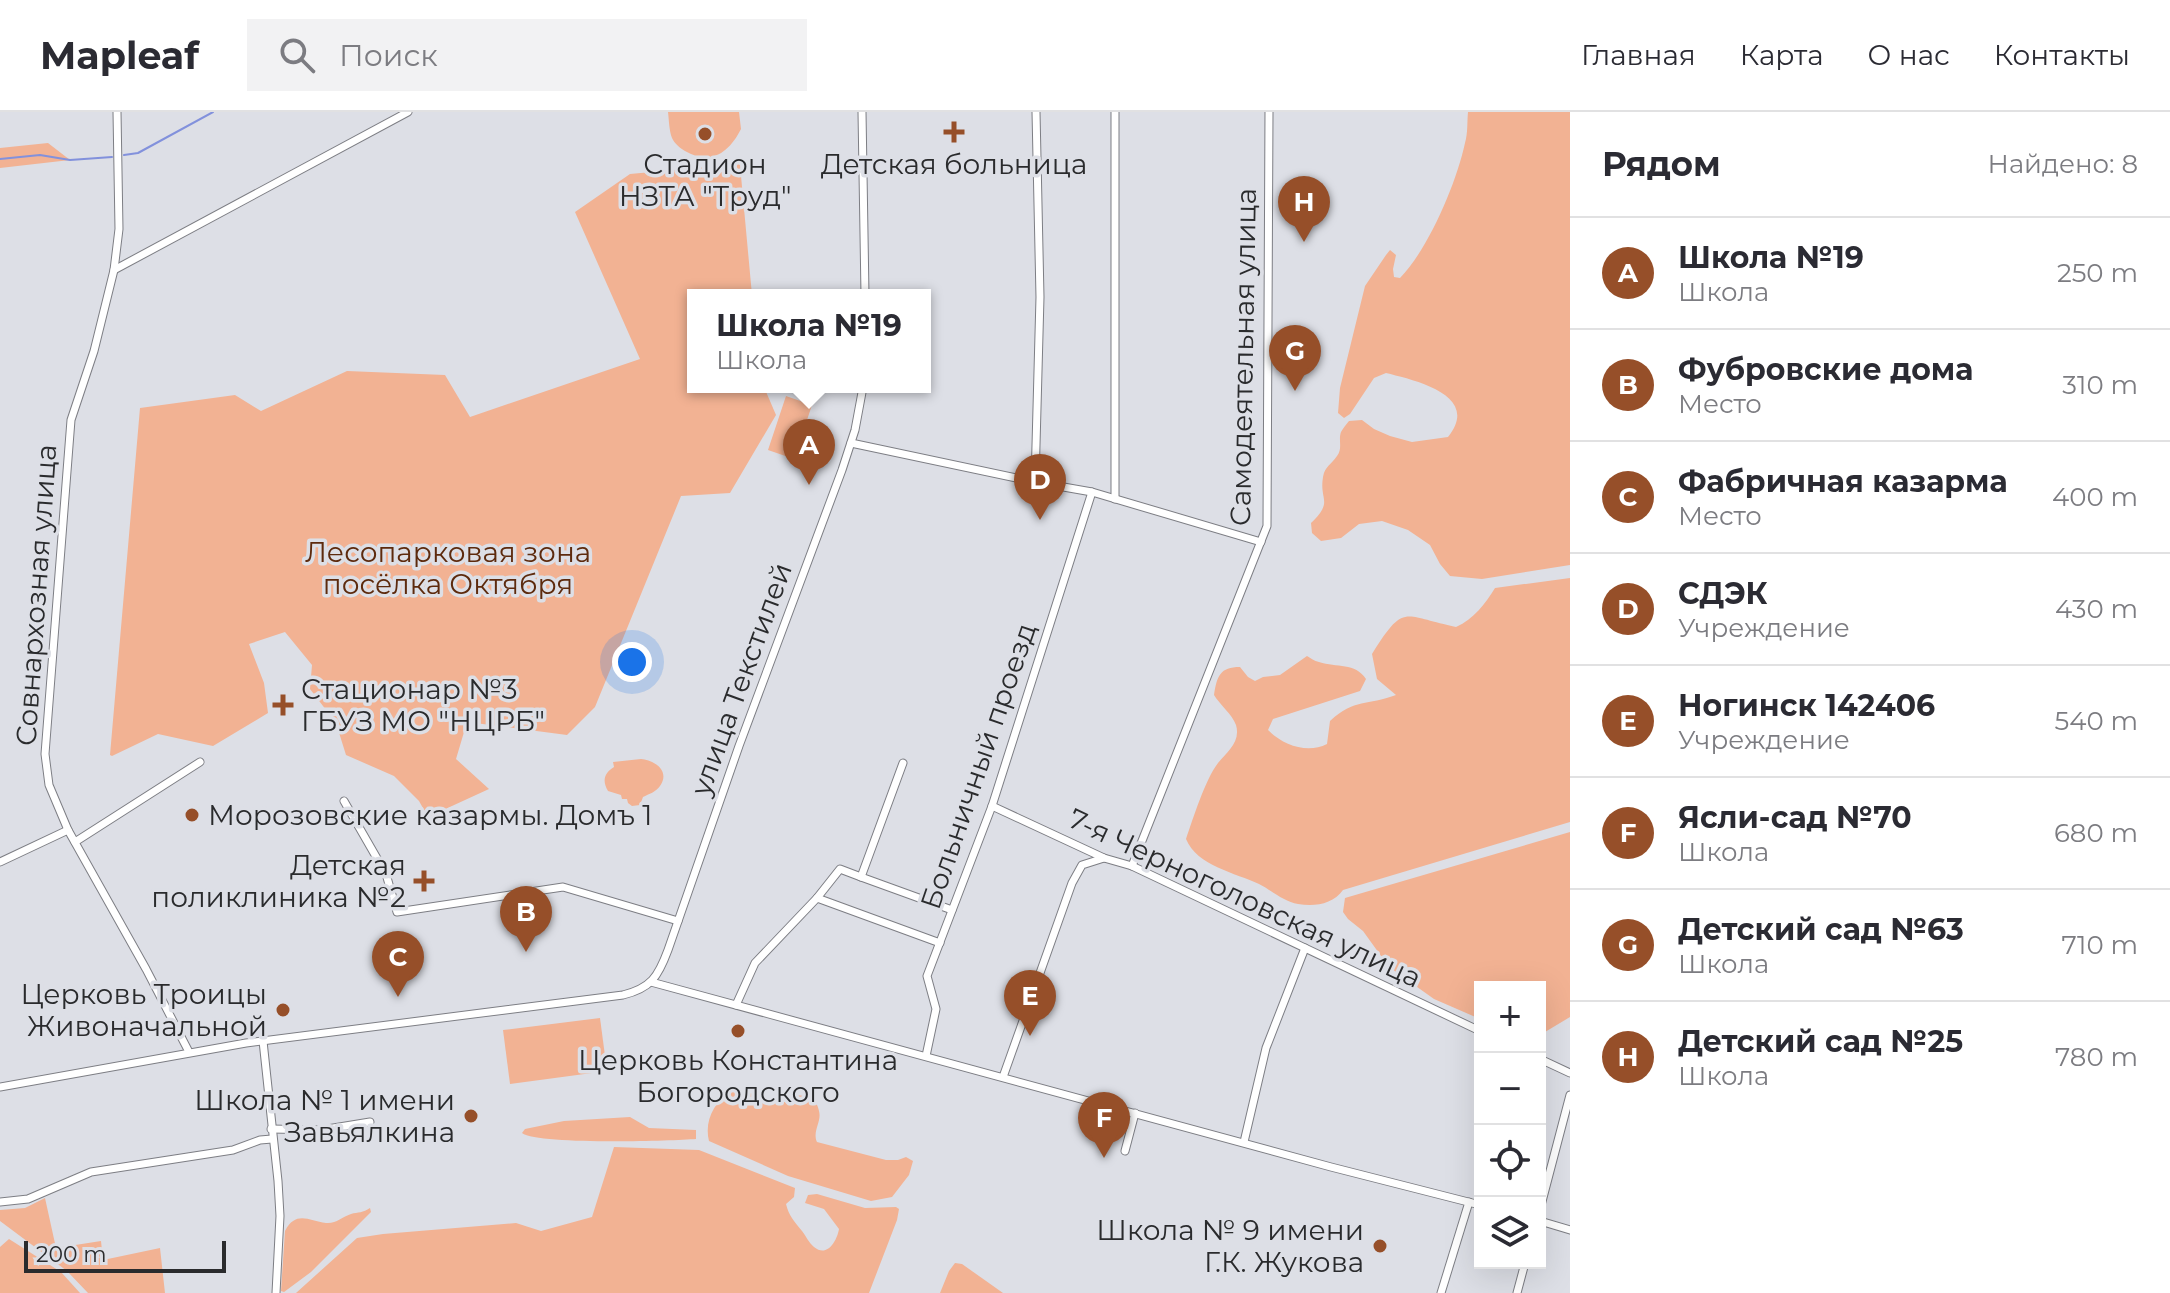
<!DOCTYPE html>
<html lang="ru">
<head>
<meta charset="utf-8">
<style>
  body { margin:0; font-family:Montserrat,sans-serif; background:#f2f2f3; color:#2b2b33 }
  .controls { position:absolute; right:24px; bottom:24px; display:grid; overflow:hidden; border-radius:0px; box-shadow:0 8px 32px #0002 }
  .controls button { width:72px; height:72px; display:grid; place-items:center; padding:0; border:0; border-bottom:2px solid #e1e1e2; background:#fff; color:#2b2b33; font:40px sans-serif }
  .scale { position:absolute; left:24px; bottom:20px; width:202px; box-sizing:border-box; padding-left:8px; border:4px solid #2a2b2d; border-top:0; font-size:22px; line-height:28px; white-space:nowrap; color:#2a2b2d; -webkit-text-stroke:6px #dddfe6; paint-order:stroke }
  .you { position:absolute; left:632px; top:550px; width:28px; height:28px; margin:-20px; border:6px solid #fff; border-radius:50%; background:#1a73e8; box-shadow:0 0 0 12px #1a73e833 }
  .badge { display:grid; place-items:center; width:52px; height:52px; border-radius:50%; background:#964f29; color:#fff; font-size:26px; font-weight:700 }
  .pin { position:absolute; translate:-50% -66px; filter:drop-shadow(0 2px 4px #0008) }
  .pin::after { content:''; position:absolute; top:42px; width:28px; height:24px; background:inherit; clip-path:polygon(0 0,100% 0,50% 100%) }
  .popup { position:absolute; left:687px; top:177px; width:244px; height:104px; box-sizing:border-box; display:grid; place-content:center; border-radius:0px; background:#fff; filter:drop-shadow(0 2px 6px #0005); font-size:26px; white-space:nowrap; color:#7c7c81 }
  .popup b { font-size:30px; color:#2b2b33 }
  .popup::after { content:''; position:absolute; left:50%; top:100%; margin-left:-16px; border:16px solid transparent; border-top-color:#fff }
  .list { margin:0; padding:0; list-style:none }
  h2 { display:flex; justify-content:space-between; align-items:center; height:104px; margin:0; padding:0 32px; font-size:34px }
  h2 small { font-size:26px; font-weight:400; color:#7c7c81 }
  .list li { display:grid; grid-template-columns:52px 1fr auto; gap:24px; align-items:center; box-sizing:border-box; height:112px; padding:0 32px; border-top:2px solid #e1e1e2 }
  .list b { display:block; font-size:30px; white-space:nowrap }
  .list p { margin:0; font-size:26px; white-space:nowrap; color:#7c7c81 }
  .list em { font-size:26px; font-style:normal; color:#7c7c81 }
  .icon { flex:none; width:44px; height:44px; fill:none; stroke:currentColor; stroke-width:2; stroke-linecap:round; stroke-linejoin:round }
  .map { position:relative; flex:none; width:1570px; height:1181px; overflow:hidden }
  header { display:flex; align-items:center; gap:48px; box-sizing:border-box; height:112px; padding:0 40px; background:#fff; border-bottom:2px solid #e1e1e2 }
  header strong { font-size:38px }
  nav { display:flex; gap:44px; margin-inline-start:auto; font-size:28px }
  .search { width:560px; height:72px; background:#f2f2f3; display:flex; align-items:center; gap:20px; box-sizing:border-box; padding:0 28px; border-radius:0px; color:#7c7c81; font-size:30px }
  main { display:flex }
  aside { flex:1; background:#fff }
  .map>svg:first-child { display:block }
  .green { fill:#f2b293 }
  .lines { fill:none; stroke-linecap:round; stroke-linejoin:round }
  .stream { stroke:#8291dc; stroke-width:2 }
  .minor-casing { stroke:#7d7e84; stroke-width:9 }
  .minor { stroke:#fff; stroke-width:7 }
  .poi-dot { fill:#964f29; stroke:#dddfe6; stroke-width:3 }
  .labels { text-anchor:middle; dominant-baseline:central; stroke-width:7; stroke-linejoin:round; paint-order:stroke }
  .poi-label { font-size:28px; fill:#2a2b2d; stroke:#dddfe6; text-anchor:end }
  .street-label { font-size:28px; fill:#2a2b2d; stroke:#dddfe6 }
  .park-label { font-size:28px; fill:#5d2a0d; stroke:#dddfe6 }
</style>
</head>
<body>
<header>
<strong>Mapleaf</strong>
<div class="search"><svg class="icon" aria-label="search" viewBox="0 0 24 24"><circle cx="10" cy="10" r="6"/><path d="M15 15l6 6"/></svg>Поиск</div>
<nav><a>Главная</a><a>Карта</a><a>О нас</a><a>Контакты</a></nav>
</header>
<main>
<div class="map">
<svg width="1570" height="1181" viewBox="0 0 1570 1181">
  <rect width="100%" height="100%" fill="#dddfe6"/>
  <!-- green -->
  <g class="green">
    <path d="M668 0H739L741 17C729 41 710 54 685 39 680 36 674 31 672 26 669 18 669 8 668 0Z"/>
    <path d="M1468 0H1570V453L1482 467 1450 464 1440 452 1430 433 1408 418 1382 409 1359 412 1341 426 1321 429 1312 421 1311 411C1334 389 1319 389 1323 365 1325 354 1331 353 1337 344 1343 336 1338 328 1341 320 1343 316 1346 313 1349 309L1362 308 1374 317 1390 324 1412 330 1448 325C1482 283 1414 268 1386 261L1374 266 1350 302 1344 306 1338 301 1340 276 1365 174 1386 143 1390 138 1396 143 1393 157 1394 165 1400 166C1429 136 1456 72 1465 31 1468 21 1467 10 1468 0Z"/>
    <path d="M48 31 70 48 0 56V36Z"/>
    <path d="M738 52 740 53 752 183H693V275H764L776 303 730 381 681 384 595 595 567 623 467 610 456 647 489 677 428 705 419 689 394 664 346 643 336 611 310 577 312 553 285 520 249 532 264 571 268 601 213 634 158 622 112 644 110 643 140 296 235 283 261 299 347 259 445 263 470 305 640 247 575 100 630 62Z"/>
    <path d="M786 284 812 293 794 347 768 338Z"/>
    <path d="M1570 466V710L1343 778C1333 792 1315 795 1298 792 1284 790 1271 778 1259 772 1236 761 1197 754 1186 727 1193 707 1205 668 1218 651 1227 640 1241 630 1236 613 1232 602 1220 593 1214 583 1217 564 1220 555 1240 555L1248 565 1255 569 1263 565 1280 563 1307 544C1311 546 1314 549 1319 550 1337 556 1355 550 1366 567L1360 579 1273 607 1268 618C1283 633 1307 642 1327 632L1330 609C1355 586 1367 594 1396 583L1377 567 1372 542C1405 490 1402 504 1456 515 1474 507 1485 492 1495 476Z"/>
    <path d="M641 647C653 648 671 658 660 674 656 680 649 682 643 685L640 693 632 694 628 691 627 687H622L621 683 608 679C602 669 604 661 614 655L613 650Z"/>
    <path d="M1570 720V905L1545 920 1540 921V875H1480V907L1434 887 1389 855 1363 819 1348 807 1343 800 1345 786Z"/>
    <path d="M600 906 607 959 510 972 503 918Z"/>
    <path d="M731 979C737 980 744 980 750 981 756 982 763 986 769 987 785 988 814 973 819 999 822 1010 812 1019 817 1030L886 1048H898L906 1045 913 1049 909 1063 892 1085 871 1089 788 1064 709 1029C704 1009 714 990 731 979Z"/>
    <path d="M630 1005 649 1016 696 1018V1027C669 1029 538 1033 522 1021L525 1017 564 1009Z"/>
    <path d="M614 1035 699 1038 795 1076 794 1085 786 1092C789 1104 794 1109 802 1119 806 1124 809 1131 814 1135 827 1146 837 1129 839 1117L824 1097 805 1091 808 1083 817 1082 865 1096 896 1095 899 1097 897 1108 869 1181H296L357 1126 383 1122 516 1111 541 1119 592 1105Z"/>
    <path d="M45 1086 56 1136 101 1129 103 1148 160 1136 165 1181H88L67 1159 0 1109V1098L25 1096Z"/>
    <path d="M370 1096 371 1100 311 1160 284 1180 281 1179 285 1119C296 1098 309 1109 326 1111 336 1112 342 1105 351 1102 358 1100 363 1101 370 1096Z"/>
    <path d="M9 1127 61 1160 80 1181H0V1135Z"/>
    <path d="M955 1151 962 1152 1003 1181H940L949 1159Z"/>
  </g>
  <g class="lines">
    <!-- stream -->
    <g class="stream">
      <path d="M124 43 138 41 213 0"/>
      <path d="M0 47 40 43 70 48 112 45"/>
    </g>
    <defs>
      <g id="minor">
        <path d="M117 0 119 117 114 158 94 239 71 308 45 642 49 673 68 718 146 857 189 940"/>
        <path d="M862 0 865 183"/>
        <path d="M1115 0V387"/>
        <path d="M114 158 408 0"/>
        <path d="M851 331 1035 370 1092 380 1261 430"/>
        <path d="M1035 370 1040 185 1036 0"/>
        <path d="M903 651 861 765 952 798"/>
        <path d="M344 689 386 762 397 800 563 775 678 809"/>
        <path d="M992 694 1104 746 1132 754 1480 919"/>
        <path d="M75 730 200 650"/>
        <path d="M0 750 68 718"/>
        <path d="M1132 754 1267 414 1269 0"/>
        <path d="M817 786 840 757 861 765"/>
        <path d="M651 870 1331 1055 1480 1093"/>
        <path d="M736 893 755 851 817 786 940 831"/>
        <path d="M263 929 278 1069 280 1104 276 1181"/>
        <path d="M926 944 936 897 927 864 992 694 1092 380"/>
        <path d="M1540 947 1570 961"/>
        <path d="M1003 965 1072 771 1082 753 1104 746"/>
        <path d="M0 975 246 931 623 883C651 876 658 865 668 838L739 634 842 358 855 318 863 275"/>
        <path d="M271 1017 321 1018 370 1010"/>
        <path d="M1244 1030 1266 936 1305 836"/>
        <path d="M1125 1039 1135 1001"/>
        <path d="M0 1090 28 1087 91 1060 233 1038 260 1028 272 1027"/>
        <path d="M1540 1097 1570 983"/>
        <path d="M1540 1109 1570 1118"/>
        <path d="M1441 1181 1469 1090"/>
        <path d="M1517 1181 1525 1151"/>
      </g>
    </defs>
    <!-- minor casing -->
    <use href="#minor" class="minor-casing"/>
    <!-- minor -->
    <use href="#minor" class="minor"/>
  </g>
  <!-- markers -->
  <g class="poi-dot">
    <path d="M950 8h8v8h8v8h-8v8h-8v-8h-8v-8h8z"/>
    <circle cx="705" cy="22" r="8"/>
    <path d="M279 581h8v8h8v8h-8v8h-8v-8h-8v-8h8z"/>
    <circle cx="192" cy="703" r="8"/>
    <path d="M420 757h8v8h8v8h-8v8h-8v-8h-8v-8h8z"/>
    <circle cx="283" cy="898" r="8"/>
    <circle cx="738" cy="919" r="8"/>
    <circle cx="471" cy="1004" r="8"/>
    <circle cx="1380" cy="1134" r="8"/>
  </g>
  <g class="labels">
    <!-- poi labels -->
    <g class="poi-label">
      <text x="705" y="52" text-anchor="middle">Стадион<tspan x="705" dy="32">НЗТА "Труд"</tspan></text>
      <text x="954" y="52" text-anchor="middle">Детская больница</text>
      <text x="301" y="577" text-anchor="start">Стационар №3<tspan x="301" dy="32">ГБУЗ МО "НЦРБ"</tspan></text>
      <text x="208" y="703" text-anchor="start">Морозовские казармы. Домъ 1</text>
      <text x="406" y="753">Детская<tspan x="406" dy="32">поликлиника №2</tspan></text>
      <text x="267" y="882">Церковь Троицы<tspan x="267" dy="32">Живоначальной</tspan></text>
      <text x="738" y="948" text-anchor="middle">Церковь Константина<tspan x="738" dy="32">Богородского</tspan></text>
      <text x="455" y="988">Школа № 1 имени<tspan x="455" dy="32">Завьялкина</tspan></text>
      <text x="1364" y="1118">Школа № 9 имени<tspan x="1364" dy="32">Г.К. Жукова</tspan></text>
    </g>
    <!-- street labels -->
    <g class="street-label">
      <text transform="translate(1243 245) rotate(-89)">Самодеятельная улица</text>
      <text transform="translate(36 483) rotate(-86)">Совнархозная улица</text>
      <text transform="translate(741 567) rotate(-70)">улица Текстилей</text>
      <text transform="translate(978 654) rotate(-71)">Больничный проезд</text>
      <text transform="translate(1245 786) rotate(25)">7-я Черноголовская улица</text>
    </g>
    <!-- park labels -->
    <g class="park-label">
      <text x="448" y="440">Лесопарковая зона<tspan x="448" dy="32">посёлка Октября</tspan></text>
    </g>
  </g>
</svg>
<div class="controls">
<button>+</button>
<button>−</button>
<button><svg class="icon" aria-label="locate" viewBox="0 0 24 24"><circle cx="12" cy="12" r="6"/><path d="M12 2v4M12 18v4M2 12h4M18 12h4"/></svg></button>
<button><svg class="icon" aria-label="layers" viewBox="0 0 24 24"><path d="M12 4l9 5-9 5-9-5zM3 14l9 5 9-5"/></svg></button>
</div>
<div class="scale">200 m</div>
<div class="you"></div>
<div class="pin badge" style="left:809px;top:373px">A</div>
<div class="popup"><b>Школа №19</b>Школа</div>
<div class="pin badge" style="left:526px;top:840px">B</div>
<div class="pin badge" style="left:398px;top:885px">C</div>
<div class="pin badge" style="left:1040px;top:408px">D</div>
<div class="pin badge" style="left:1030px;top:924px">E</div>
<div class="pin badge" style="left:1104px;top:1046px">F</div>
<div class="pin badge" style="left:1295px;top:279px">G</div>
<div class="pin badge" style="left:1304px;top:130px">H</div>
</div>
<aside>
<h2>Рядом<small>Найдено: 8</small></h2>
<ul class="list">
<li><span class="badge">A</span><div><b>Школа №19</b><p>Школа</p></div><em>250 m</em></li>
<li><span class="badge">B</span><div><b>Фубровские дома</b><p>Место</p></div><em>310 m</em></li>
<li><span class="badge">C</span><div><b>Фабричная казарма</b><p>Место</p></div><em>400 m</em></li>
<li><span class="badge">D</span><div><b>СДЭК</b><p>Учреждение</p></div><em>430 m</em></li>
<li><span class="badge">E</span><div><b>Ногинск 142406</b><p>Учреждение</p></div><em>540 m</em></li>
<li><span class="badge">F</span><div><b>Ясли-сад №70</b><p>Школа</p></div><em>680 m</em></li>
<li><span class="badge">G</span><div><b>Детский сад №63</b><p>Школа</p></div><em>710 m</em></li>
<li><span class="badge">H</span><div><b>Детский сад №25</b><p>Школа</p></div><em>780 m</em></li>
</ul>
</aside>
</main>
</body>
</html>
